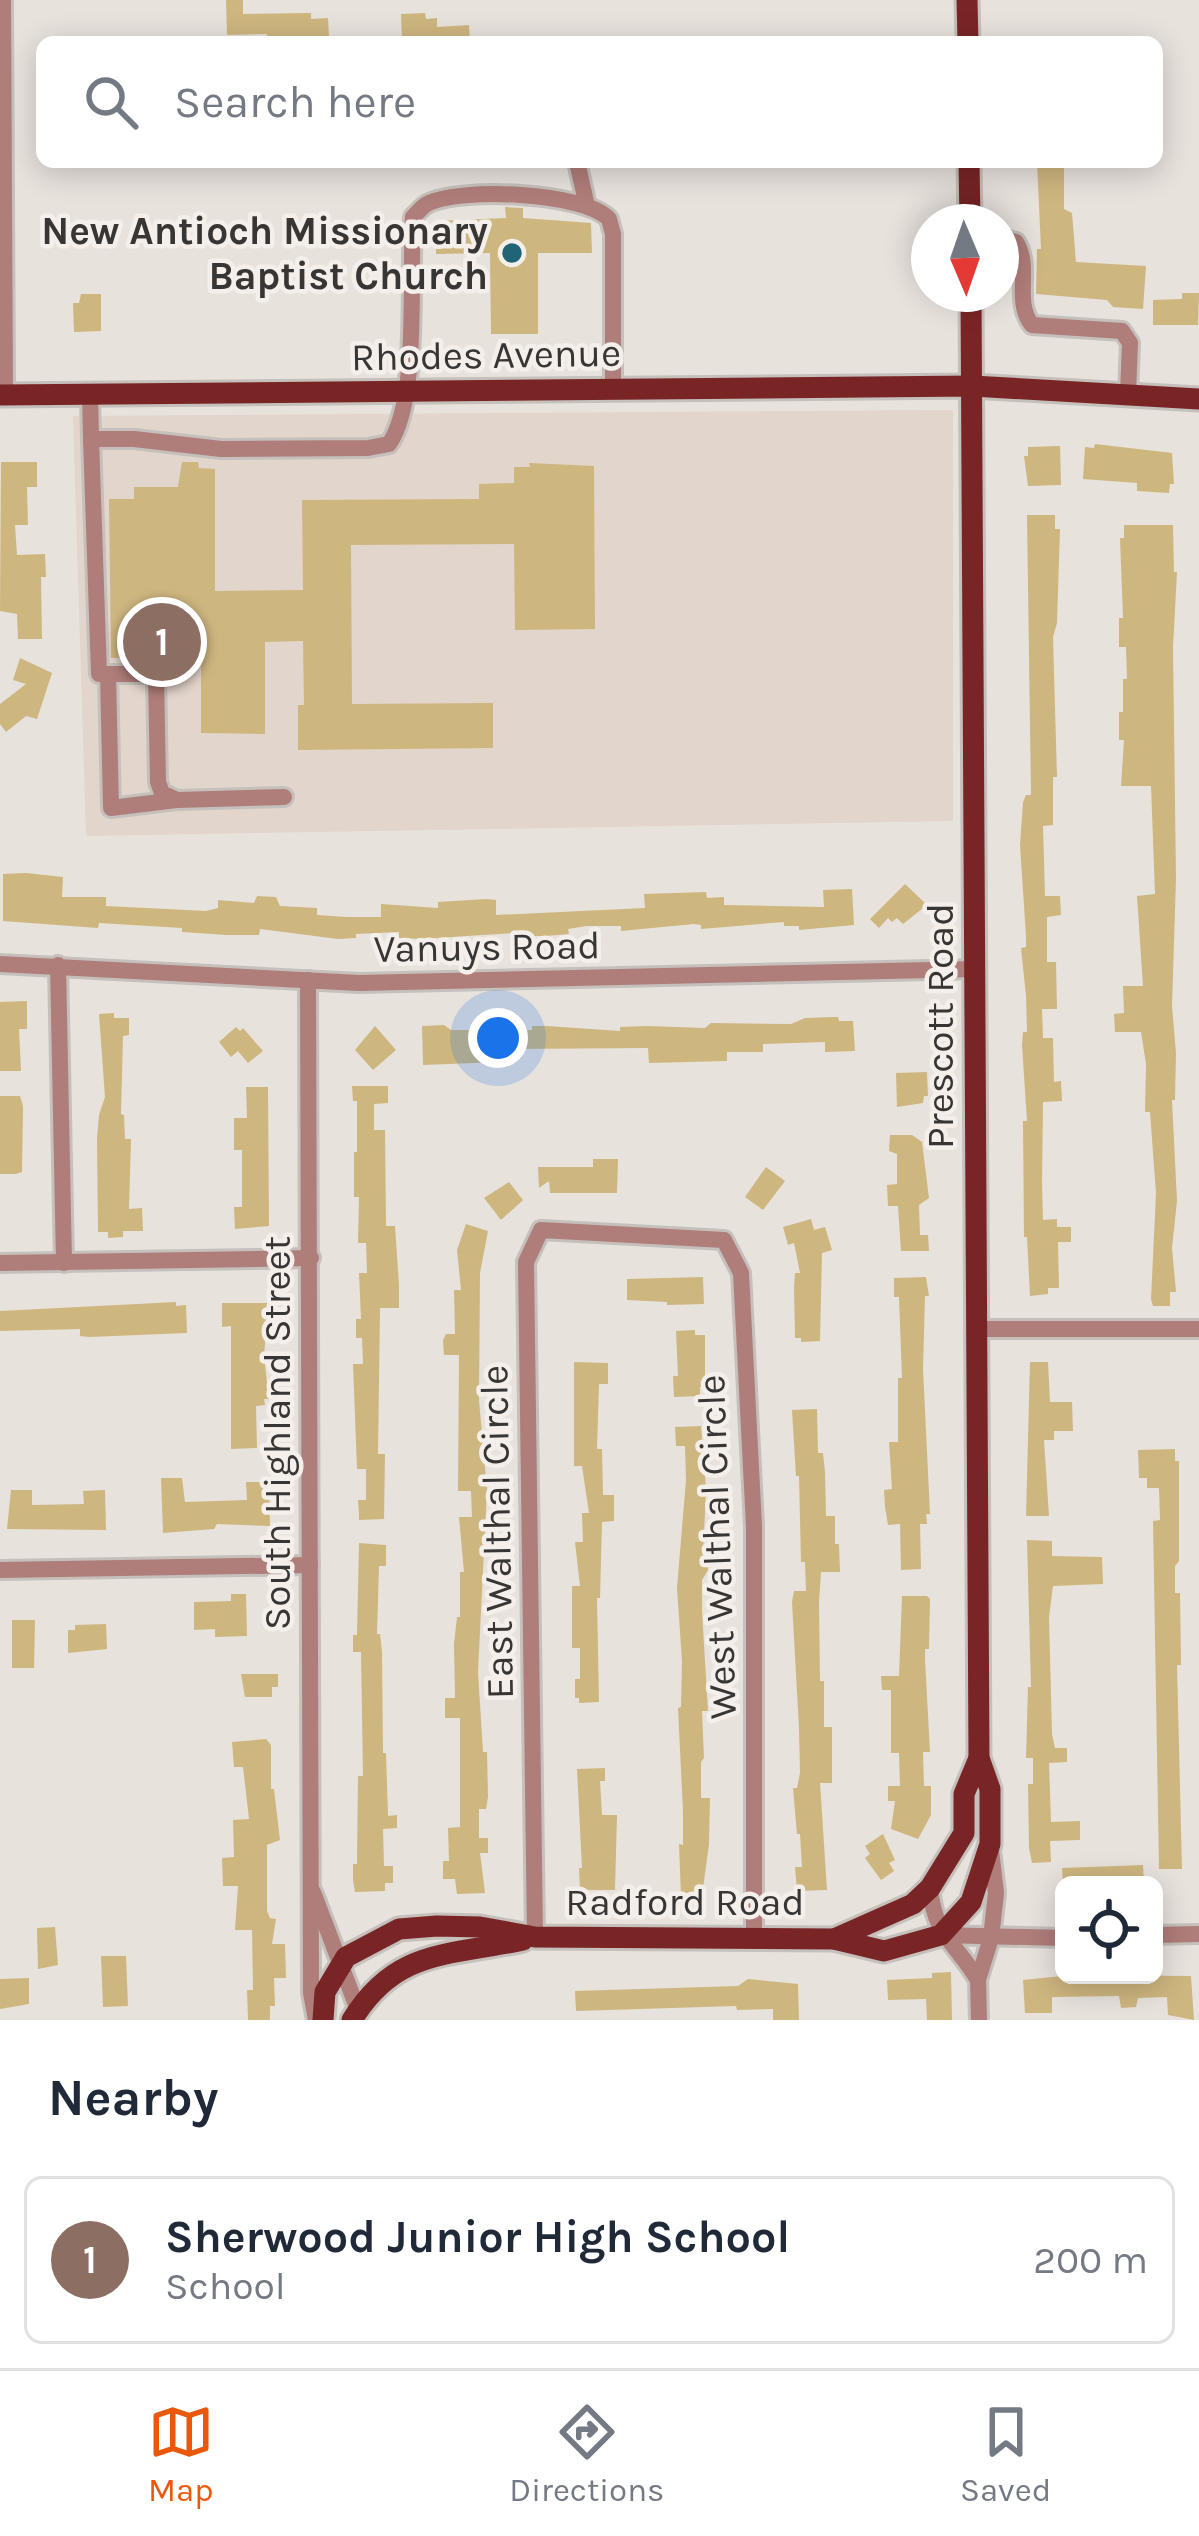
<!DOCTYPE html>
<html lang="en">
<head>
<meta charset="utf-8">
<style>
  body { margin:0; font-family:Karla,sans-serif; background:#f6f6f7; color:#1f2937 }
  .controls { position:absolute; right:36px; bottom:36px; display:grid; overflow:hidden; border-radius:18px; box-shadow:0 6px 30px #0003 }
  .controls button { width:108px; height:108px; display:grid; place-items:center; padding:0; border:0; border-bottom:3px solid #e0e1e3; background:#fff; color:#1f2937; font:60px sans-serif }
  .compass { position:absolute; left:911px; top:204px; width:108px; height:108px; border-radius:50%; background:#fff; box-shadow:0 6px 30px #0003; rotate:178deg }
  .you { position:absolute; left:498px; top:1038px; width:42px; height:42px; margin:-30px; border:9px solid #fff; border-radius:50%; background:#1a73e8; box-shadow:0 0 0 18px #1a73e833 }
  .badge { display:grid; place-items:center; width:78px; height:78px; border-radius:50%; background:#ea580c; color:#fff; font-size:39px; font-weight:700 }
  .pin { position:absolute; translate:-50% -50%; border:6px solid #fff; box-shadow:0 3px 12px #0006 }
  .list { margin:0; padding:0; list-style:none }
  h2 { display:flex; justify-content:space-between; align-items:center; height:156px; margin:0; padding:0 48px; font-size:51px }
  h2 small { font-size:39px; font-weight:400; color:#747a83 }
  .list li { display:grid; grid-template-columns:78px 1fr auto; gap:36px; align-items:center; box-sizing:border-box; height:168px; margin:0 24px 24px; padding:0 24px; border:3px solid #e0e1e3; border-radius:18px }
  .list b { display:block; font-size:45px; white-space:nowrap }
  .list p { margin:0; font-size:39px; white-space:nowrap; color:#747a83 }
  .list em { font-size:39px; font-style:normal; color:#747a83 }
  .icon { flex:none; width:66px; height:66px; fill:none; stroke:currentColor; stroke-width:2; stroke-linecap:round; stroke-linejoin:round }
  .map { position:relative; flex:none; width:1199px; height:2020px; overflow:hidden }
  .search { position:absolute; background:#fff; box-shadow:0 6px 30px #0003; left:36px; right:36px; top:36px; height:132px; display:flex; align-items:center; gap:30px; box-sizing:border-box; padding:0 42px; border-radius:18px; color:#747a83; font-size:45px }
  .sheet { height:348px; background:#fff }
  nav { display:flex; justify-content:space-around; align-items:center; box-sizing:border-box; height:168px; border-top:3px solid #e0e1e3; background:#fff; font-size:33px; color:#747a83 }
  nav a { display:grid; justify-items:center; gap:6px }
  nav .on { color:#ea580c }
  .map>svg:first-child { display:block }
  .built { fill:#e2d5cc }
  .building { fill:#ceb67f }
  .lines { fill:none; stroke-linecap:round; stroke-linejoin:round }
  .minor-casing { stroke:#c5c0bb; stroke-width:22 }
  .major-casing { stroke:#c5c0bb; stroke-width:27 }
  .minor { stroke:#af7d7a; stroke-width:16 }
  .major { stroke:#792526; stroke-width:21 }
  .poi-dot { fill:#1f6575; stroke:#f5efeb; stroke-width:4.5 }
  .labels { text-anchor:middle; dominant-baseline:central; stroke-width:9; stroke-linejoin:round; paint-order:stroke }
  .poi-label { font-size:39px; font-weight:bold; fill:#383634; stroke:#f5efeb; text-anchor:end }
  .street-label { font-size:39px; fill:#383634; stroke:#f5efeb }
</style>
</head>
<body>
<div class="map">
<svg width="1199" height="2020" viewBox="0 0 1199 2020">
  <rect width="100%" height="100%" fill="#e8e2dd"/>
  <!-- built -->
  <path class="built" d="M953 410V821L86 836 73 416Z"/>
  <!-- building -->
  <g class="building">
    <path d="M226 0H243V14L311 13V19L328 18 329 37 267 39V34L227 35Z"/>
    <path d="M425 13 426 19 437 18V27L469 25 470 42 402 41 401 14Z"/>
    <path d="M1037 162H1064V209L1072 213 1076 262 1146 266 1143 309 1113 307 1107 300 1036 294 1037 249H1041Z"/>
    <path d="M505 207 523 208V218L591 223 592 253H538V334H491L490 253 436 254V221L506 218Z"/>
    <path d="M1182 293H1199L1198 325H1153V300L1182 299Z"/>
    <path d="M81 294H101V331L74 332 73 303H79Z"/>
    <path d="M1095 444 1172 453 1174 484H1170L1169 493 1137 491V483L1083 479 1085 447 1094 448Z"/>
    <path d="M1060 446 1061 485 1028 486 1024 456H1028V447Z"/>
    <path d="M1 462H37V487H27L28 525H15L17 555 45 554 46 577H41L42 639H18L17 614 0 611Z"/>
    <path d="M182 462H198L199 468 215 469V591L303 590 302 500 479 499V484L514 483V467H530L529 463 594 466 595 629 515 630 514 544 351 545 352 704 493 703V748L298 750V705H304L303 641 265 642V734L201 733V644H152V658H111L109 499H134V487H178Z"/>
    <path d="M1027 515H1055V529H1060L1057 623 1053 637 1057 777H1053V825L1043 826 1045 896H1060L1061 915 1047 917V962H1056L1057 1009H1042L1043 1038H1053L1054 1082 1061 1081 1062 1101 1043 1102 1042 1183 1043 1220 1057 1219V1227H1071V1242H1058L1059 1288H1048V1294L1030 1296 1027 1237H1024L1023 1121H1027L1022 1045 1023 1032H1027L1026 996 1021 948 1026 947V936L1020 845 1023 802 1026 795H1031Z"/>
    <path d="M1124 525H1173L1174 572H1177L1173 647 1176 879 1172 1006 1176 1053 1175 1100H1172L1177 1201 1172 1248 1176 1292H1170V1306H1153L1151 1299 1156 1193 1150 1112H1145L1146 1064 1141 1032H1115L1114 1014 1124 1013 1123 986H1143L1137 896 1155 894 1151 786H1121L1124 740H1119V712H1123V679H1127L1126 647H1119V618H1123L1120 538H1124Z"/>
    <path d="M20 658 52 673 37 719 26 716 6 732 0 724V704L26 684 13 680Z"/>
    <path d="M26 873 63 877 62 897H106V906L206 911 218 908V900L254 903 257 896 276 897 280 906 317 908V915L346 917H381V904L438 908V902L487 899 496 900V915L645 908 644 894 706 892 707 898 724 897V905L824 907 823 890 852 889 854 925 799 930V926H784V922L701 929V925L694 924 621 931V926H587L568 929 569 934 546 936H532L531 932 421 939 399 938V932L356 934V938L338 939 260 929 259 935H227L182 932V928L99 923 98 928 3 921V874Z"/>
    <path d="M905 884 927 905 903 924 897 918 892 922 888 918 879 928 870 919Z"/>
    <path d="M27 1001V1029H19L21 1071H0V1002Z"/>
    <path d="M114 1013V1018H129V1035L123 1036 121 1114 124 1115 125 1139H131L129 1209 142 1208 143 1231H123V1237L108 1238V1232H98L97 1139 99 1115 105 1097 99 1014Z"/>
    <path d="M833 1017H838L839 1021H853L855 1051 825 1052V1042L763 1044V1052H727V1061L649 1063 648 1048 499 1049 500 1062 423 1065 422 1026 444 1025 451 1030H532V1026H547L620 1031V1027L647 1026 705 1028 711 1023 791 1024 805 1018Z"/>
    <path d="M375 1026 396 1050 373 1070 355 1050Z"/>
    <path d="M236 1027 240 1031 243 1028 263 1051 248 1063 238 1051 231 1057 219 1042Z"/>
    <path d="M927 1072 928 1096H924L923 1103 897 1107 896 1073Z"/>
    <path d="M352 1086H388V1103L374 1104V1130H385L386 1226H395L399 1285V1308H380L378 1454H385L384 1519 359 1520V1514L358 1500H366V1469H357L353 1364H363L362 1338H356V1319H361L359 1273H367L366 1243H358L359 1197H354V1152H357V1101H353Z"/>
    <path d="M246 1087H268L269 1226 235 1229 234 1207H242V1150H234V1118H247Z"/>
    <path d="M0 1096H20L23 1106 22 1172 16 1174H0Z"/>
    <path d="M890 1135H912L922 1142 929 1198 919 1205 920 1235H928L929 1251H901L898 1206H888L887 1185 897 1184V1154L889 1151Z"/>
    <path d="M593 1159H618L617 1193H550L549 1181 539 1188 538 1167H593Z"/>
    <path d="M766 1167 785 1181 763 1210 745 1197Z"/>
    <path d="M509 1182 523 1200 501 1220 484 1198Z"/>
    <path d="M811 1219 814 1230 825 1227 832 1250 822 1253 820 1341 801 1342V1338H795L794 1287 795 1273H800L794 1243 788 1245 783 1227Z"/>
    <path d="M466 1224 488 1231 480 1273 479 1400 487 1490 478 1672 483 1752H487L488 1797 486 1809H479V1838H488V1853H480L485 1893 457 1894 455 1879H443V1861H449L448 1828 460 1827V1718H445V1698H455L454 1644 457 1617H460V1572H464L459 1517H472L471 1491H458L459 1355H444L443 1340 446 1334H455L454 1290H461L457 1250Z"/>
    <path d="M703 1277 704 1304 667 1305V1302L627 1300V1279Z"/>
    <path d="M926 1277 929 1296H925L923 1369 930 1514H926L927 1524H920L921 1569 901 1570 900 1524 888 1525 885 1507 884 1490 892 1489 889 1442H898V1378H902L899 1297H894V1278Z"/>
    <path d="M176 1302V1306L186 1305 187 1333 89 1337 80 1336V1329L0 1331V1311Z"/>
    <path d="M222 1303H268L264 1357 269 1399H264L265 1405 256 1406 257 1448 231 1449V1326L222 1327Z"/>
    <path d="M695 1330V1335H705V1387H700V1396L674 1397 673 1376H678L676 1331Z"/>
    <path d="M574 1362 608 1363V1384H599L597 1449H602L603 1495H614V1521L602 1522 600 1598H597L599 1702 579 1703V1698H575V1679H580V1648H572V1586H580L575 1542H583L582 1513H589L582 1466H574Z"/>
    <path d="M1030 1362H1048L1050 1402H1072L1073 1431H1054V1440H1044L1049 1516H1026Z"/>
    <path d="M817 1409 818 1453H823L825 1472 826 1516H835V1544H839L840 1572H821L819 1602 820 1681H824V1727H832V1783H820L827 1890 797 1891 795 1867H802L800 1834H797L793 1788H797L800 1773 799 1728 792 1602 794 1591H806L805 1562H801L799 1476H796L792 1410Z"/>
    <path d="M701 1426 706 1489 703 1557H708V1570L702 1580V1611L708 1711H702L704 1758 701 1762V1798H710L709 1844 702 1896H681L679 1844 683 1845V1811L678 1708 681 1707 682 1661 677 1588 686 1480 685 1446H676L675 1427Z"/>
    <path d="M1175 1449V1461H1179V1561L1175 1566V1593H1180L1181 1665H1177L1182 1869H1159L1153 1521 1160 1520 1159 1488H1147V1478H1139L1138 1450Z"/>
    <path d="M161 1478H182L185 1502 247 1500 246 1482H269L270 1526 217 1524 214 1529 163 1533Z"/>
    <path d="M11 1490H32V1505L84 1504 83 1491 105 1490 106 1530 7 1529Z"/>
    <path d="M1027 1540 1052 1541V1556L1102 1557 1103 1584 1053 1586 1049 1617 1052 1734 1055 1748H1067V1762L1049 1763 1051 1822 1080 1821V1840L1050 1841 1051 1862 1032 1863 1029 1848 1028 1784H1033V1758H1026L1028 1687H1031Z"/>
    <path d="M359 1543 386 1545V1566H379L377 1634H380L382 1651 383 1753H386L388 1816 397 1815V1828L383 1829 384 1866H393V1883H385V1891L355 1892 353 1880V1864H357L358 1776H363L361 1652H353V1635H357Z"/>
    <path d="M231 1594H246L247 1636 215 1637V1629L194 1630V1602L231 1601Z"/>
    <path d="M902 1596H927L930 1599 929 1649H925V1660L930 1752H923L924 1786H931V1815L918 1839 891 1829 895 1801H888V1786H900L899 1753H891V1690H882L881 1676H899Z"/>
    <path d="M12 1620H35L34 1668H12Z"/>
    <path d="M106 1624 107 1649 68 1653V1630H75V1625Z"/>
    <path d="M241 1674H278V1687H272V1697H245Z"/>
    <path d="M266 1739 271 1745V1789H274L280 1840 267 1845V1911L270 1918 276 1919 272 1944H285L286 1978H274L275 2006H270V2020H248L247 1990H253L252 1930H235L238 1886H223L222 1858 234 1857 233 1820 249 1819 243 1767H234L232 1742Z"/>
    <path d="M605 1768V1781H600L602 1815H617L615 1890H580L579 1868H582L577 1769Z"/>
    <path d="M883 1834 895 1860 889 1863 894 1871 881 1880 865 1858 870 1854 865 1846Z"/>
    <path d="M1143 1865 1144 1885H1063L1062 1868Z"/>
    <path d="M55 1927 58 1965 38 1969 37 1928Z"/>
    <path d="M101 1956H126L128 2006 103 2007Z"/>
    <path d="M951 1972 952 2020H927L926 1999 888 2000 887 1980 932 1978V1973Z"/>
    <path d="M1072 1975 1191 1976 1194 2020 1168 2015 1167 1997 1138 1998 1136 2007 1121 2008 1119 1996 1052 1997V2013H1025L1023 1980Z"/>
    <path d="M29 1978V2004L0 2009V1979Z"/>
    <path d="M748 1979 798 1984 799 2020H773V2009L737 2010 736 2006 576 2011 575 1991 738 1986Z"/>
  </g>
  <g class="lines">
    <defs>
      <g id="minor">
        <path d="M3 0 5 395"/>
        <path d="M577 162 587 206"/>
        <path d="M1001 238 1016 242C1032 267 1013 301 1032 325L1122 331 1130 343 1128 394"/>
        <path d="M90 394 91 439"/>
        <path d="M108 674 111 808 176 800"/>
        <path d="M284 797 177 800 162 793 158 782 156 674H99L91 439H134L221 449 368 448 389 444C420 399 409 276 413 217 417 213 423 206 427 204 459 187 584 192 609 219L613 234V389"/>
        <path d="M0 964 359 983 976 969"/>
        <path d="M58 965 64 1263"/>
        <path d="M308 980 311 1993 316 2020"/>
        <path d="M0 1263 311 1258"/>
        <path d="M978 1329H1199"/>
        <path d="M0 1570 310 1565"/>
        <path d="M930 1888C934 1935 956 1943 978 1980"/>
        <path d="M313 1892 358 2010"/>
        <path d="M941 1935 1064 1938"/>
        <path d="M1154 1935 1199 1934"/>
        <path d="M535 1937 526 1262 541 1230 724 1240 741 1273 754 1526V1939"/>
        <path d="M979 2020 978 1980 991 1938 996 1893 991 1850"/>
      </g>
      <g id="major">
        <path d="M967 0 968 42"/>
        <path d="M969 162 970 222"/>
        <path d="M0 395 972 386 1199 399"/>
        <path d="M834 1939 913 1904 930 1888 964 1833V1794L979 1758"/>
        <path d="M323 2020 325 1992 346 1957 399 1929 437 1926 480 1927 535 1937 834 1939 884 1951 941 1935 971 1902 990 1844V1789L979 1758 971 294"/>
        <path d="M352 2020C396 1948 450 1956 523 1940"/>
      </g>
    </defs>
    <!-- minor casing -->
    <use href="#minor" class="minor-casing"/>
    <!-- major casing -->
    <use href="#major" class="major-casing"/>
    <!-- minor -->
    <use href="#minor" class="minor"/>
    <!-- major -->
    <use href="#major" class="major"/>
  </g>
  <!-- markers -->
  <circle class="poi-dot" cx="512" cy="253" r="12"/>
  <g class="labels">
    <!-- poi labels -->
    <g class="poi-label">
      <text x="488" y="231">New Antioch Missionary<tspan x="488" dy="45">Baptist Church</tspan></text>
    </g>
    <!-- street labels -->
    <g class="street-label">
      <text transform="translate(486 355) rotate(-1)">Rhodes Avenue</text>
      <text transform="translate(487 947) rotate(-1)">Vanuys Road</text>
      <text transform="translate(940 1026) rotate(-90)">Prescott Road</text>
      <text transform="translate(277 1433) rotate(-90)">South Highland Street</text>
      <text transform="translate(497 1532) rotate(-91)">East Walthal Circle</text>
      <text transform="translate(717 1547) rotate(-92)">West Walthal Circle</text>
      <text x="685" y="1902">Radford Road</text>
    </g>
  </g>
</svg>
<div class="controls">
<button><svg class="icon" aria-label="locate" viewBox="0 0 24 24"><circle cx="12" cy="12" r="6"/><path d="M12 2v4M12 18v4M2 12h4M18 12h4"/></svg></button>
</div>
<svg class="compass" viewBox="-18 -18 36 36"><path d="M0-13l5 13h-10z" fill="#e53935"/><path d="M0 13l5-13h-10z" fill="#747a83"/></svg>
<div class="you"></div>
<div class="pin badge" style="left:162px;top:642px;background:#8d6e63">1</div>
<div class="search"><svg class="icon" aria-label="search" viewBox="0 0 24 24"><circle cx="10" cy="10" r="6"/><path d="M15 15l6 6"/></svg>Search here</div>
</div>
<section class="sheet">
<h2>Nearby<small></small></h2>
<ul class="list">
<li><span class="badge" style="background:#8d6e63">1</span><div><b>Sherwood Junior High School</b><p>School</p></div><em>200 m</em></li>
</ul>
</section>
<nav>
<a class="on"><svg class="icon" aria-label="map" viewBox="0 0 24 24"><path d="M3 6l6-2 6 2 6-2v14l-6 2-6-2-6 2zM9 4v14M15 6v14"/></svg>Map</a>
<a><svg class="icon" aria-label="directions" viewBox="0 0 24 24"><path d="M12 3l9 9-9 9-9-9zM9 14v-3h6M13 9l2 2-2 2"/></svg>Directions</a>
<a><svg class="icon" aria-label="saved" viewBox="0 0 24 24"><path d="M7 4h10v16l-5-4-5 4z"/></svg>Saved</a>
</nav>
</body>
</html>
